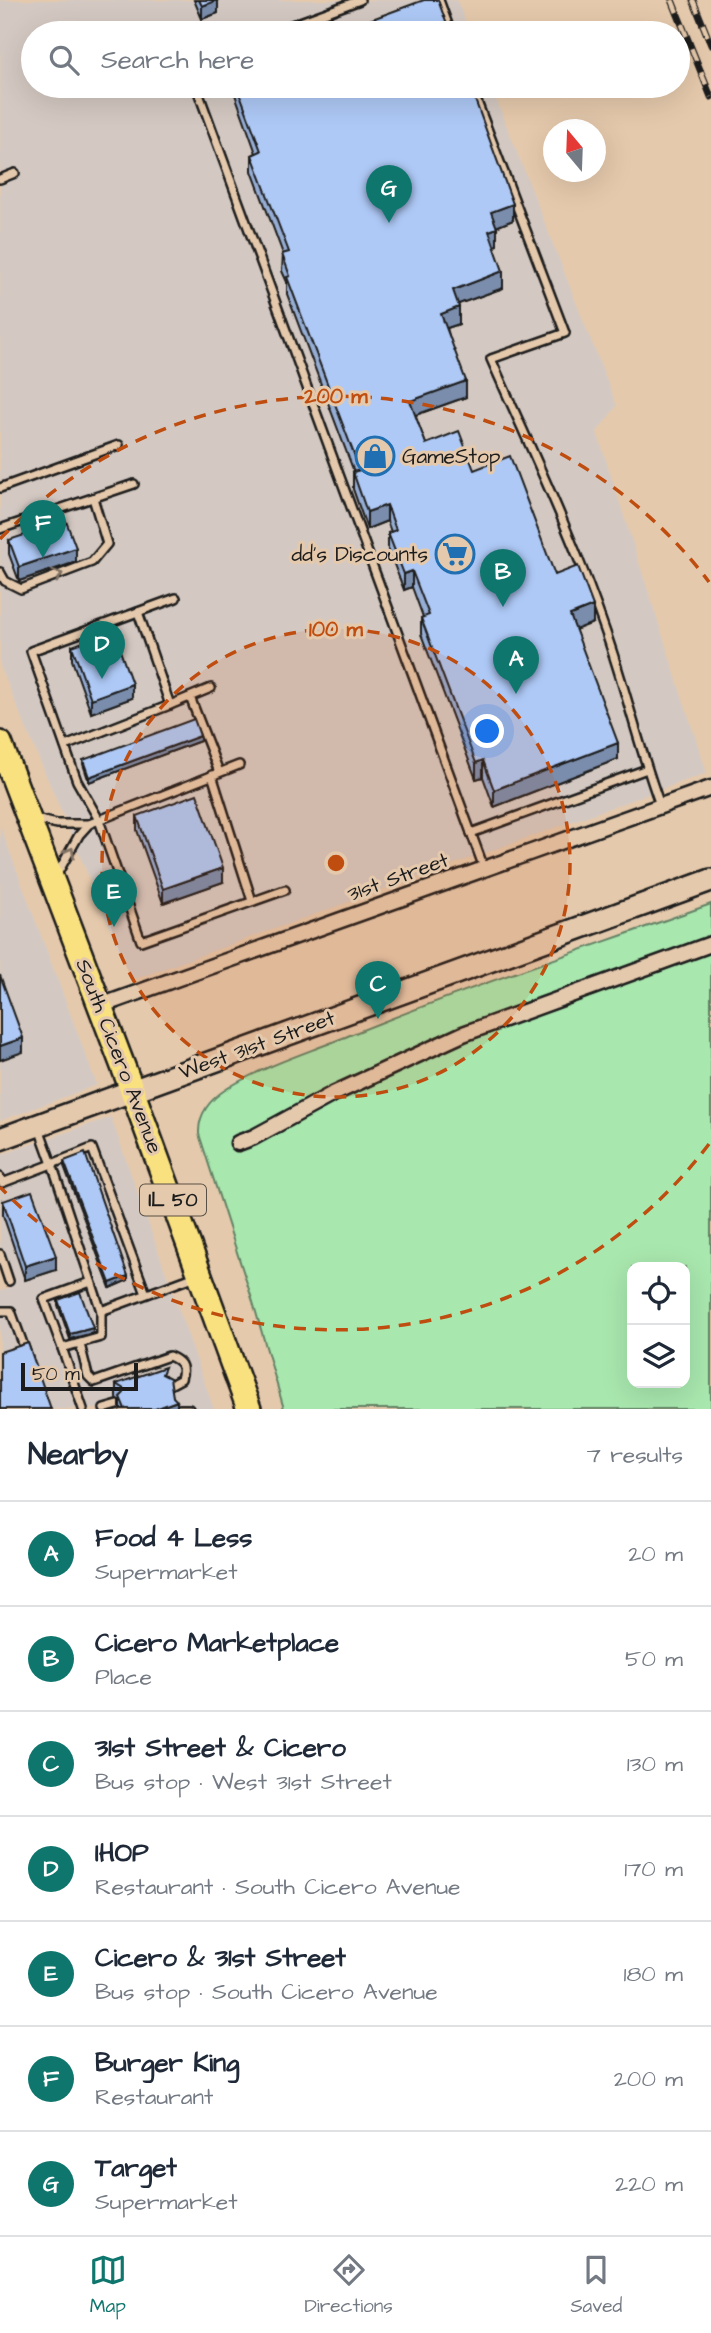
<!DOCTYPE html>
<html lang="en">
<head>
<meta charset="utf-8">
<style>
  body { margin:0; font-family:"Architects Daughter",sans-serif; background:#f6f6f7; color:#1f2937 }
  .controls { position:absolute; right:21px; bottom:21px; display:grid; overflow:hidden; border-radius:14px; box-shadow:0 7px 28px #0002 }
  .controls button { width:63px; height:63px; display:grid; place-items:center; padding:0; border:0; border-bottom:2px solid #e0e1e3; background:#fff; color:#1f2937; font:35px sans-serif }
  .compass { position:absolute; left:543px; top:119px; width:63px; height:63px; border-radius:50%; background:#fff; box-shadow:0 7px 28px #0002; rotate:341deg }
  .scale { position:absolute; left:21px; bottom:18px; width:117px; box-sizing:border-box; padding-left:7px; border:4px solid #1c1c1c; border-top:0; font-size:19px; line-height:24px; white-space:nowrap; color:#1c1c1c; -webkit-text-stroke:5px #e5c9ac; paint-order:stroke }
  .you { position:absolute; left:488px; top:732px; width:24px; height:24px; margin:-18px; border:5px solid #fff; border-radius:50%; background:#1a73e8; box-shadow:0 0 0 10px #1a73e833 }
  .badge { display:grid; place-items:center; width:46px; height:46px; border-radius:50%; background:#0f766e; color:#fff; font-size:23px; font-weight:700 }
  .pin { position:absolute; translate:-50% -58px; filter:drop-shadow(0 2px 4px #0008) }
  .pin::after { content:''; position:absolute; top:37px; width:24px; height:21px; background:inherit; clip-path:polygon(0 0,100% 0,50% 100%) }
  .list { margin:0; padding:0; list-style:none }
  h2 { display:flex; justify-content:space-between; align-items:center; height:91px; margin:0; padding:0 28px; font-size:30px }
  h2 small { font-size:23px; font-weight:400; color:#747a83 }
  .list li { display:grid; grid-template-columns:46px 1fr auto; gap:21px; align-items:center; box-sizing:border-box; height:105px; padding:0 28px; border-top:2px solid #e0e1e3 }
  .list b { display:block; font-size:26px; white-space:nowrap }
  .list p { margin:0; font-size:23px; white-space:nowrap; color:#747a83 }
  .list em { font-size:23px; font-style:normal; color:#747a83 }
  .icon { flex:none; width:38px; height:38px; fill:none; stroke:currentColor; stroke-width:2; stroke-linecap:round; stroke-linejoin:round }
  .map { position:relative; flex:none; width:711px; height:1409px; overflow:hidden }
  .search { position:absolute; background:#fff; box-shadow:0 7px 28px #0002; left:21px; right:21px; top:21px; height:77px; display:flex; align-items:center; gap:18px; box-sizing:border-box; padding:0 24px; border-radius:38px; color:#747a83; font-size:26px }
  .sheet { height:826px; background:#fff }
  nav { display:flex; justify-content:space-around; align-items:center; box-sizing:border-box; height:98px; border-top:2px solid #e0e1e3; background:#fff; font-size:19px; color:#747a83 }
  nav a { display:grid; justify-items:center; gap:4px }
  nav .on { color:#0f766e }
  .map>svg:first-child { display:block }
  .built { fill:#d4c9c2 }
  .green { fill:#a8e7ae; stroke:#628265; stroke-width:2; fill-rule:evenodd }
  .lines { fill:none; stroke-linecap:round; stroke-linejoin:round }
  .lane-casing { stroke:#1c1c1c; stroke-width:12 }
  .street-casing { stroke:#1c1c1c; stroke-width:19 }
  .secondary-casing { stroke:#1c1c1c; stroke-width:26 }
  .primary-casing { stroke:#1c1c1c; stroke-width:28 }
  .lane { stroke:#e5c9ac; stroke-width:7 }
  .street { stroke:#e5c9ac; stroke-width:14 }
  .secondary { stroke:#e5c9ac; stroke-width:21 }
  .primary { stroke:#fae180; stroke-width:23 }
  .rail-casing { stroke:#1c1c1c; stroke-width:7 }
  .rail { stroke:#e5c9ac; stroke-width:4.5; stroke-dasharray:13; stroke-linecap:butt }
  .wall { fill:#96add4; stroke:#1c1c1c; stroke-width:2 }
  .shaded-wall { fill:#7a8dac; stroke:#1c1c1c; stroke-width:2 }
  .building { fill:#aec9f6; stroke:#1c1c1c; stroke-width:2 }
  .oneway { stroke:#807264 }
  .ring { fill:none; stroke:#bf4d0f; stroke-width:3.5; stroke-dasharray:12 9 }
  .labels { text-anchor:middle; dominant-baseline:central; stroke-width:6; stroke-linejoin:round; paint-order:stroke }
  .shield { fill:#e5c9ac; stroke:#585047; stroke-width:2 }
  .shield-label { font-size:19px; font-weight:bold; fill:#1c1c1c }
  .poi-label { font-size:21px; fill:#1c1c1c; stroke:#e5c9ac; text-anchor:start }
  .street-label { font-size:21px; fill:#1c1c1c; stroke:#e5c9ac }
  .centre { fill:#bf4d0f; stroke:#e5c9ac; stroke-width:3.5 }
  .ring-label { font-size:21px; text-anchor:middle; font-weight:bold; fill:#bf4d0f; stroke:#e5c9ac; stroke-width:6; stroke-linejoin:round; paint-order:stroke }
</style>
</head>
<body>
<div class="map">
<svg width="711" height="1409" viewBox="0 0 711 1409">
  <rect width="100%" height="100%" fill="#e5c9ac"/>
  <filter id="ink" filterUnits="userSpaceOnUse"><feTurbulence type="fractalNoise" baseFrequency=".0143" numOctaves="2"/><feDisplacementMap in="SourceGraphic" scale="14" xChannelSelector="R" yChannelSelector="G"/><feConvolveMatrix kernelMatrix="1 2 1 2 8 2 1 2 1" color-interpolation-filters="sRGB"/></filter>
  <g filter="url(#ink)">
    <!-- built -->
    <g class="built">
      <path d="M0 0H457L470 33H33V86H491L617 406 597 432 707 773 132 980 0 666Z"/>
      <path d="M0 825 97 1085 0 1121Z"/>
      <path d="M111 1117 214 1409H0V1291L11 1287 0 1254V1155Z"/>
    </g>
    <!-- green -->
    <path class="green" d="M711 904V1409H284L253 1302 199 1134C198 1113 210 1099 228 1088 265 1065 310 1052 350 1035 468 987 591 947 711 904ZM632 1267H685V1383H632Z"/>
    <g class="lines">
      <defs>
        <g id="lane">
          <path d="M439 0 451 33"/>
          <path d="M270 33 360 0"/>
          <path d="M196 86 484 868"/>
          <path d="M471 86 565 333 491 359C531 449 574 539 606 633 626 690 639 748 660 805"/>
          <path d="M0 179 15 173"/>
          <path d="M0 488 119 445"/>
          <path d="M0 529 134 484"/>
          <path d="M0 572 5 581 21 589 92 562 107 544 93 498"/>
          <path d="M176 598 31 651 77 781 99 820 141 941 285 890"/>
          <path d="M138 612 170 705 211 688"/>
          <path d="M190 697 219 772"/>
          <path d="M65 746 170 705"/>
          <path d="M212 775 252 901"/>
          <path d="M35 819 57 824H89L239 765"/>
          <path d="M471 833 647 769"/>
          <path d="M56 876 79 835 89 824"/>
          <path d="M0 1177 2 1183 52 1164 39 1128"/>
          <path d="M0 1254 9 1281"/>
          <path d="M91 1282 44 1299 62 1348 101 1337V1311"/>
          <path d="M146 1294 92 1148 52 1164 101 1311 196 1276"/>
          <path d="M0 1311H11L26 1352"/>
          <path d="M80 1344 88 1376 94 1382 169 1356C181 1361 185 1366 181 1379L168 1386"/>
          <path d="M62 1348 83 1409"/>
          <path d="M104 1409 118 1405"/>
          <path d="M179 1409H189"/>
        </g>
        <g id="street">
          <path d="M100 1006 711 788"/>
          <path d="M238 1143 254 1137 333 1094 463 1034 711 944"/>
        </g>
        <path id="secondary" d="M0 1139 711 880"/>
        <path id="primary" d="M0 743 132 1090 249 1409"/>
      </defs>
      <!-- lane casing -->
      <use href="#lane" class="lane-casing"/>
      <!-- street casing -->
      <use href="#street" class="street-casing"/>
      <!-- secondary casing -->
      <use href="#secondary" class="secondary-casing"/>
      <!-- primary casing -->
      <use href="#primary" class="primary-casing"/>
      <!-- lane -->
      <use href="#lane" class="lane"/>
      <!-- street -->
      <use href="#street" class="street"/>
      <!-- secondary -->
      <use href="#secondary" class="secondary"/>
      <!-- primary -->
      <use href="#primary" class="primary"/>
      <defs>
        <g id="rail">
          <path d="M672 0 711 97"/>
          <path d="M693 0 711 45"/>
        </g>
      </defs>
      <!-- rail casing -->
      <use href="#rail" class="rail-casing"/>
      <!-- rail -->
      <use href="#rail" class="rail"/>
    </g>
    <!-- wall -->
    <g class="wall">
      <path d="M194 0H218V13L202 19Z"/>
      <path d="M232 86H470L513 220 496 227 497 245 494 246 503 288 458 304 459 324 447 328 466 397 415 415 426 444 474 470 593 623 575 629 618 759 494 807 483 777 476 779 421 634V618L423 617 412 587 404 590 388 549V533L391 532 387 521 367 529 353 489V472H354L287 294V282L282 271 283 254 252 171V155L256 153Z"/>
      <path d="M9 540 76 562 19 581 9 554Z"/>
      <path d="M72 646 132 698 91 713 72 660Z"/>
      <path d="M200 741 89 782 83 764V760Z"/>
      <path d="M137 816 223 882 163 903 137 830Z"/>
      <path d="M64 1161 128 1280 110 1288 64 1166Z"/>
      <path d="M3 1201 56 1270 25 1280 3 1215Z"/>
      <path d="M58 1300 93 1333 70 1339 58 1305Z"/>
      <path d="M165 1375 177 1409H120V1401L116 1398V1384Z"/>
    </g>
    <!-- shaded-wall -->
    <g class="shaded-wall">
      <path d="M218 0V13L202 19V6Z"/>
      <path d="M513 204V220L491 229V212Z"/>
      <path d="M497 228V245L489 248V231Z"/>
      <path d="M503 271V288L453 306V290Z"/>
      <path d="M459 307V324L441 330V314Z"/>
      <path d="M466 381V397L410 417V401Z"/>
      <path d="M387 505V521L367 529V512Z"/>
      <path d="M76 548V562L19 581V567Z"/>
      <path d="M412 571V587L404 590V574Z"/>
      <path d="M593 606V623L570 632V615Z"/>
      <path d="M132 684V698L91 713V699Z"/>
      <path d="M200 736V741L89 782V777Z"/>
      <path d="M618 743V759L494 807V790Z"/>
      <path d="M483 760V777L476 779V763Z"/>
      <path d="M223 868V882L163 903V889Z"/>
      <path d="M23 1038V1052L0 1060V1046Z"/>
      <path d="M56 1256V1270L25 1280V1266Z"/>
      <path d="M128 1276V1280L110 1288V1283Z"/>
      <path d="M93 1328V1333L70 1339V1334Z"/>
      <path d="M177 1401V1409H155Z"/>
    </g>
    <!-- building -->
    <g class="building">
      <path d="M199 0H218L202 6Z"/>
      <path d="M424 0H438L450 33H334Z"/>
      <path d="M237 86H470L513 204 491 212 497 228 489 231 503 271 453 290 459 307 441 314 466 381 410 401 426 444 459 431 474 470 510 456 555 575 578 566 593 606 570 615 618 743 494 790 483 760 476 763 421 618 429 615 412 571 404 574 388 533 396 530 387 505 367 512 353 472 360 470 287 277 290 276 282 254 289 252 252 155 261 151Z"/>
      <path d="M66 521 76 548 19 567 9 540Z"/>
      <path d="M113 631 132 684 91 699 72 646Z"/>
      <path d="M194 719 200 736 89 777 83 760Z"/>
      <path d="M197 794 223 868 163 889 137 816Z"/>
      <path d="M0 975 23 1038 0 1046Z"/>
      <path d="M85 1153 128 1276 110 1283 64 1161Z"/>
      <path d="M32 1191 56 1256 25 1266 3 1201Z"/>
      <path d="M80 1292 93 1328 70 1334 58 1300Z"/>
      <path d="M28 1343 51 1409H0V1352Z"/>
      <path d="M165 1367 162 1374 170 1378 173 1397 177 1401 155 1409H125L120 1397 124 1393V1389L116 1384Z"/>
    </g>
    <!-- one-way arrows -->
    <defs><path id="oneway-chevron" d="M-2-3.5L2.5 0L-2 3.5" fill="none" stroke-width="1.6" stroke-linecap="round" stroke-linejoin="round" transform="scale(1.75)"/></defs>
    <g class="oneway">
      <use href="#oneway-chevron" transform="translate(58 575) rotate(-20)"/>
      <use href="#oneway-chevron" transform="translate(70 852) rotate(-61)"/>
    </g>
  </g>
  <!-- distance rings -->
  <circle cx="336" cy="863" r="234" fill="#bf4d0f" fill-opacity=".12"/>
  <g class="ring">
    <circle cx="336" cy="863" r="234"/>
    <path d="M709 1144A467 467 0 0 1 0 1187M0 539A467 467 0 0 1 709 582"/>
  </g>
  <!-- icons -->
  <defs>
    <symbol id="shop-ring" viewBox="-11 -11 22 22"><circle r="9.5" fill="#e5c9ac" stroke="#1f6fb2" stroke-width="1.5"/><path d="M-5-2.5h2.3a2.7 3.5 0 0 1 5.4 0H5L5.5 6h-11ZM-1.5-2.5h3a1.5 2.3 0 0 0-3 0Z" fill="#1f6fb2"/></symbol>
    <symbol id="supermarket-ring" viewBox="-11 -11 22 22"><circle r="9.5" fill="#e5c9ac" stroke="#1f6fb2" stroke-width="1.5"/><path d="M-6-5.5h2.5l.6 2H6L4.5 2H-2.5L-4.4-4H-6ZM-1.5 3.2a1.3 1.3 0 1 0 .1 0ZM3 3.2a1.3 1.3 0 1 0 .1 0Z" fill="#1f6fb2"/></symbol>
  </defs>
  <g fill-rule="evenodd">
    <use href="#shop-ring" x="353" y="434" width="44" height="44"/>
    <use href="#supermarket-ring" x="433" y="532" width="44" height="44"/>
  </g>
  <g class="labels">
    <!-- shield labels -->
    <rect class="shield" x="140" y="1184.5" width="66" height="31" rx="5"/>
    <g class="shield-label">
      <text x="173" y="1200">IL 50</text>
    </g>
    <!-- poi labels -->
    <g class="poi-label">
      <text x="402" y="456">GameStop</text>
      <text x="428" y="554" text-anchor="end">dd's Discounts</text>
    </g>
    <!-- street labels -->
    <g class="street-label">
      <text transform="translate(398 877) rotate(-20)">31st Street</text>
      <text transform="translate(257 1045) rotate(-20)">West 31st Street</text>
      <text transform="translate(119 1056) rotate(69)">South Cicero Avenue</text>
    </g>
  </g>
  <circle cx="336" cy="863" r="10" class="centre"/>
  <g class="ring-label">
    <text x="336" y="403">200 m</text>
    <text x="336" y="636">100 m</text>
  </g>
</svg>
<div class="controls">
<button><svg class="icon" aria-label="locate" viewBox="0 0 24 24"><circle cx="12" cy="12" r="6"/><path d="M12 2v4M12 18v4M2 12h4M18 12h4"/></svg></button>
<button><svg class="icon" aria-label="layers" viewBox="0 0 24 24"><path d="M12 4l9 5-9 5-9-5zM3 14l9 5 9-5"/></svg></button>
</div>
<svg class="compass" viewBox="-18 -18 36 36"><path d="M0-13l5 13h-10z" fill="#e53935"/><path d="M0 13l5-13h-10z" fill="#747a83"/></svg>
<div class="scale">50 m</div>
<div class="you"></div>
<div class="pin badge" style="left:516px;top:694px">A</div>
<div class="pin badge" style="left:503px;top:607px">B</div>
<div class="pin badge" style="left:378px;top:1019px">C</div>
<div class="pin badge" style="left:102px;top:679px">D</div>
<div class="pin badge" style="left:114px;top:927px">E</div>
<div class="pin badge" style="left:43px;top:558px">F</div>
<div class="pin badge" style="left:389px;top:223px">G</div>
<div class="search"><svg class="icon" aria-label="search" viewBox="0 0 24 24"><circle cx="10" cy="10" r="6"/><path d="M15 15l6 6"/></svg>Search here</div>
</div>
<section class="sheet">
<h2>Nearby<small>7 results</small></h2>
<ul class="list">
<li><span class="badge">A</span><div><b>Food 4 Less</b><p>Supermarket</p></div><em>20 m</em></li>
<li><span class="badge">B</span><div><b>Cicero Marketplace</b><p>Place</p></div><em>50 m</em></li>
<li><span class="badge">C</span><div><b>31st Street &amp; Cicero</b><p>Bus stop · West 31st Street</p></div><em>130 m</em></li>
<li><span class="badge">D</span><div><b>IHOP</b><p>Restaurant · South Cicero Avenue</p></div><em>170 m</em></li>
<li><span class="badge">E</span><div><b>Cicero &amp; 31st Street</b><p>Bus stop · South Cicero Avenue</p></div><em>180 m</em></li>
<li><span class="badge">F</span><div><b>Burger King</b><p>Restaurant</p></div><em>200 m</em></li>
<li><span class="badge">G</span><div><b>Target</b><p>Supermarket</p></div><em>220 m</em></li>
</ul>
</section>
<nav>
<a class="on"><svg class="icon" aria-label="map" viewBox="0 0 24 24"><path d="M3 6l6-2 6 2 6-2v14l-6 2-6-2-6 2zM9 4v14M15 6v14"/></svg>Map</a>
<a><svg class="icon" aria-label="directions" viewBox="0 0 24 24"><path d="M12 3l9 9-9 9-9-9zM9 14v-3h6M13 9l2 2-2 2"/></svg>Directions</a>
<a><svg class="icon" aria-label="saved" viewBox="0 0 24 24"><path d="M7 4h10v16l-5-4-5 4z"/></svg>Saved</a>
</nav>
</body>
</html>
